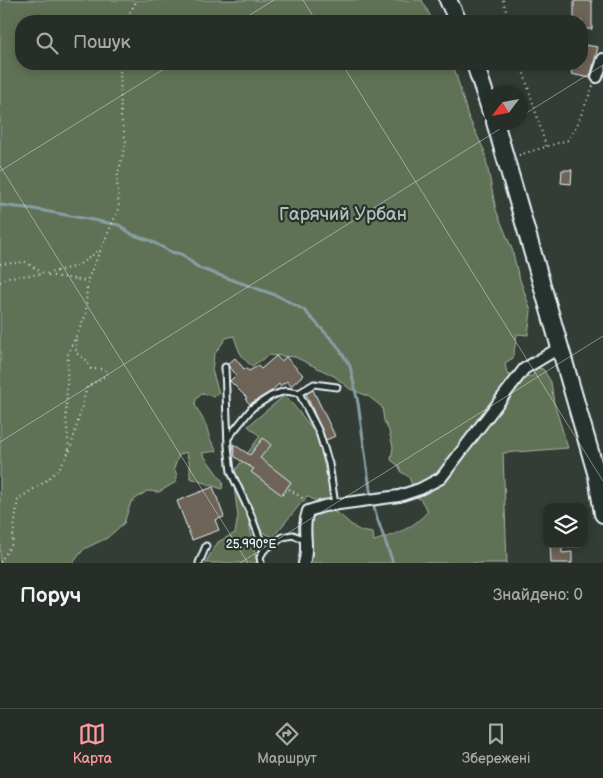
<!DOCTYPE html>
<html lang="uk">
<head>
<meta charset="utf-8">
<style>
  body { margin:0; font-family:"Balsamiq Sans",sans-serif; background:#333a34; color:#f1f3f6 }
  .controls { position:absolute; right:15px; bottom:15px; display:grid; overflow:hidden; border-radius:10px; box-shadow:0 2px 8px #0003 }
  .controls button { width:45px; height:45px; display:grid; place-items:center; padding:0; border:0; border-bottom:1px solid #434a45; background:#272e28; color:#f1f3f6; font:25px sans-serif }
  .compass { position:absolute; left:483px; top:85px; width:45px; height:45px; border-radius:50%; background:#272e28; box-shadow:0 2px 8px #0003; rotate:238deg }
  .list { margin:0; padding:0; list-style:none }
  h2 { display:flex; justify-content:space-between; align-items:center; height:65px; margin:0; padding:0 20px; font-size:21px }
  h2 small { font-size:16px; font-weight:400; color:#a4a8a8 }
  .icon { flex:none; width:28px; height:28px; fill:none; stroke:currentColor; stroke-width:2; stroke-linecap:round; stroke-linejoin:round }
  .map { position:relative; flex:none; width:603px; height:563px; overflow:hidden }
  .search { position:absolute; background:#272e28; box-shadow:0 2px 8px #0003; left:15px; right:15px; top:15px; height:55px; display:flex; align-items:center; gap:12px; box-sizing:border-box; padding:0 18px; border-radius:20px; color:#a4a8a8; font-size:19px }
  .sheet { height:145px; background:#272e28 }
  nav { display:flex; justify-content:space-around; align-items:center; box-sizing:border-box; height:70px; border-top:1px solid #434a45; background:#272e28; font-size:14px; color:#a4a8a8 }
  nav a { display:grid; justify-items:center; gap:2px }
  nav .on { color:#ff9aa2 }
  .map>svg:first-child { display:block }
  .green { fill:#617255; stroke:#a4b2a6 }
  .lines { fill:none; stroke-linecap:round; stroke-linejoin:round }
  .stream { stroke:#879fa4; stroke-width:3 }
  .building { fill:#6d6357; stroke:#e8f1f8 }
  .service-casing { stroke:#e8f1f8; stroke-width:9 }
  .minor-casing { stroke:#e8f1f8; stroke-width:14 }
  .primary-casing { stroke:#e8f1f8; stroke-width:20 }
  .path { stroke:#e8f1f8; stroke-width:2; stroke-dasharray:1 4; stroke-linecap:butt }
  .service { stroke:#26332d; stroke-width:5 }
  .minor { stroke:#26332d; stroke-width:10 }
  .primary { stroke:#26332d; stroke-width:16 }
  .ticks { fill:none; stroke:#e8f1f8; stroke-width:1; stroke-opacity:0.45 }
  .labels { text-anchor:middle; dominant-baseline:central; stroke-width:4.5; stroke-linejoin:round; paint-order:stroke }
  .park-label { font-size:18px; fill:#b2beb7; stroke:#26332d }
  .ticks-label { font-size:12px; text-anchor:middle; fill:#e8f1f8; stroke:#26332d; stroke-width:4.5; stroke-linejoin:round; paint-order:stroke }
</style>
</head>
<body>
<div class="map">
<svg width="603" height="563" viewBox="0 0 603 563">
  <rect width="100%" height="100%" fill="#343d35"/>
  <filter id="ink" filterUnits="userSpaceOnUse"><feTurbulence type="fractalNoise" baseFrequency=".02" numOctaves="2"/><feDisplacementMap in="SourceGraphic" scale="10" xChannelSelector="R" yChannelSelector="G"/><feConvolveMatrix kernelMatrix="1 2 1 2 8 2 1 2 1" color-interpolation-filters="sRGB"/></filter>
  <g filter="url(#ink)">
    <!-- green -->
    <g class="green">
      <path d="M0 0H422L433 21H21V64H453L468 116 484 150 496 210 512 249 518 274 531 311 528 335 517 334 513 358 505 363 507 374 520 377 533 376 534 371 538 368 543 369 551 382 554 403 568 448 503 453 507 563H310C315 547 305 527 315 513 339 504 343 522 361 531 364 532 369 532 373 533L374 541C398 533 411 530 428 511L420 499 412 495C411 483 413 478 401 472L399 466 391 460 393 447 389 431 384 421 382 407 368 396 350 389 334 376 295 357 269 355 252 366C240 357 238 349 234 336L226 338 214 355 212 370 219 393 214 397 203 393 196 399 195 405 206 425 210 439 217 451 202 453 223 482 222 489 190 478V465L186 452 179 455 174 468 177 475 176 482 159 492 147 491 131 502 124 523 107 538 84 549 73 563H0Z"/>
      <path d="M285 395 317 434 332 499 321 504 307 496 273 537 262 532 234 472 260 436 248 426Z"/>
      <path d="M234 486 248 517 257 563H205L218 542 235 533 238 516Z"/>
    </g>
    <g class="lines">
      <!-- stream -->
      <path class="stream" d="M0 205 34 209 119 225 133 235 149 240 171 252 181 254 199 268 278 296 304 310 336 344 350 366 358 403 371 496 377 518 393 563"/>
    </g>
    <!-- building -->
    <g class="building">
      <path d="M574 1H592V29H582V21H574Z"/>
      <path d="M585 45 598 47 590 78 571 74 573 64 580 66 582 64Z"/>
      <path d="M562 170H572L571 184 561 183Z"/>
      <path d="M276 356 281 361 286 357 303 375 291 386 287 381 280 386 279 384 270 392 250 404 245 399 247 398 230 381 236 375 228 364 235 358 244 369 245 368 249 371 258 366 261 369Z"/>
      <path d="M313 390 335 436 326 440 306 394Z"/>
      <path d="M263 438 271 445 260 458 291 482 282 495 251 472 254 469 235 457 233 444 250 455Z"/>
      <path d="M213 487 224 517 215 520 219 530 192 540 177 501Z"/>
      <path d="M550 544H562V553L572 552V563H551Z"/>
    </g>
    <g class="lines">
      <defs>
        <g id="service">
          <path d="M225 367 228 446 231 472 251 515 264 550"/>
          <path d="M299 393 319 432 329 464 335 505"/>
          <path d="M228 438 252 408 271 396 285 391 299 393 314 384 337 387"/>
          <path d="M199 563 206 546"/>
          <path d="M261 563 260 557 264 550 283 537 293 535 305 540"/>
        </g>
        <g id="minor">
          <path d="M597 77 603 59"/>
          <path d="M304 563C310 545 301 531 308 511L324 506 399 496 420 489 441 478 524 369 559 348"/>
        </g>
        <g id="primary">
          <path d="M448 0 458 21"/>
          <path d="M475 64 490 109"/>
          <path d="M495 122 597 476 603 514"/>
        </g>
      </defs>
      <!-- service casing -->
      <use href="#service" class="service-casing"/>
      <!-- minor casing -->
      <use href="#minor" class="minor-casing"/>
      <!-- primary casing -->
      <use href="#primary" class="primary-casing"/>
      <!-- path -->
      <g class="path">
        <path d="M503 0 509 21"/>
        <path d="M125 21 137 0"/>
        <path d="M521 64 546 146"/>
        <path d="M519 155 568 140 577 125 593 86"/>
        <path d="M0 264 25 262 45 274 77 266 100 250"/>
        <path d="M48 275 87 281"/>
        <path d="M0 282 8 277 43 274"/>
        <path d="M70 451 87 387 107 375V371L103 369H91L86 360 76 353V338"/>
        <path d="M289 489 304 499 305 502"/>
        <path d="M0 562 12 544 18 499 43 483 58 470 69 452 66 416 68 353 86 315 87 281 119 208 117 178 126 142 121 118 120 64"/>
      </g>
      <!-- service -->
      <use href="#service" class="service"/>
      <!-- minor -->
      <use href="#minor" class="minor"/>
      <!-- primary -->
      <use href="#primary" class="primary"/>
    </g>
  </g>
  <!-- ticks -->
  <path class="ticks" d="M303 0 316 21M240 21 274 0M342 64 603 481M520 117 603 65M0 166 248 563M0 171 172 64M0 442 511 122M240 563 603 336"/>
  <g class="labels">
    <!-- park labels -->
    <g class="park-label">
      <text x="343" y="214">Гарячий Урбан</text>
    </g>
  </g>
  <g class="ticks-label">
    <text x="251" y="548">25.990°E</text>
  </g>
</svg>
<div class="controls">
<button><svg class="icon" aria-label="layers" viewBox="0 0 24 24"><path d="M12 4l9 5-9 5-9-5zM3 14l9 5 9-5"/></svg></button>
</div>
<svg class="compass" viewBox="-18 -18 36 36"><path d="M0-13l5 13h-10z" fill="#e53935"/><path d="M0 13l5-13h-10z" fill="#a4a8a8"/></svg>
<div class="search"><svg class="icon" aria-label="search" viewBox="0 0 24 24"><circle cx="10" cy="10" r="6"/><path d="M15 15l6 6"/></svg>Пошук</div>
</div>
<section class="sheet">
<h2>Поруч<small>Знайдено: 0</small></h2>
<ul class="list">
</ul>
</section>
<nav>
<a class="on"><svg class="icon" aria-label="map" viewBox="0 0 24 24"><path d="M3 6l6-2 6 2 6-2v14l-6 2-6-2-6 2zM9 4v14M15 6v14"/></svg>Карта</a>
<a><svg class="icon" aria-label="directions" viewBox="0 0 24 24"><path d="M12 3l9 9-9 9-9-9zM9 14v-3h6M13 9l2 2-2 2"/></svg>Маршрут</a>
<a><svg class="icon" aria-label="saved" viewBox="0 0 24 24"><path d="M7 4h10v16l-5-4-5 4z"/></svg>Збережені</a>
</nav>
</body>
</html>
